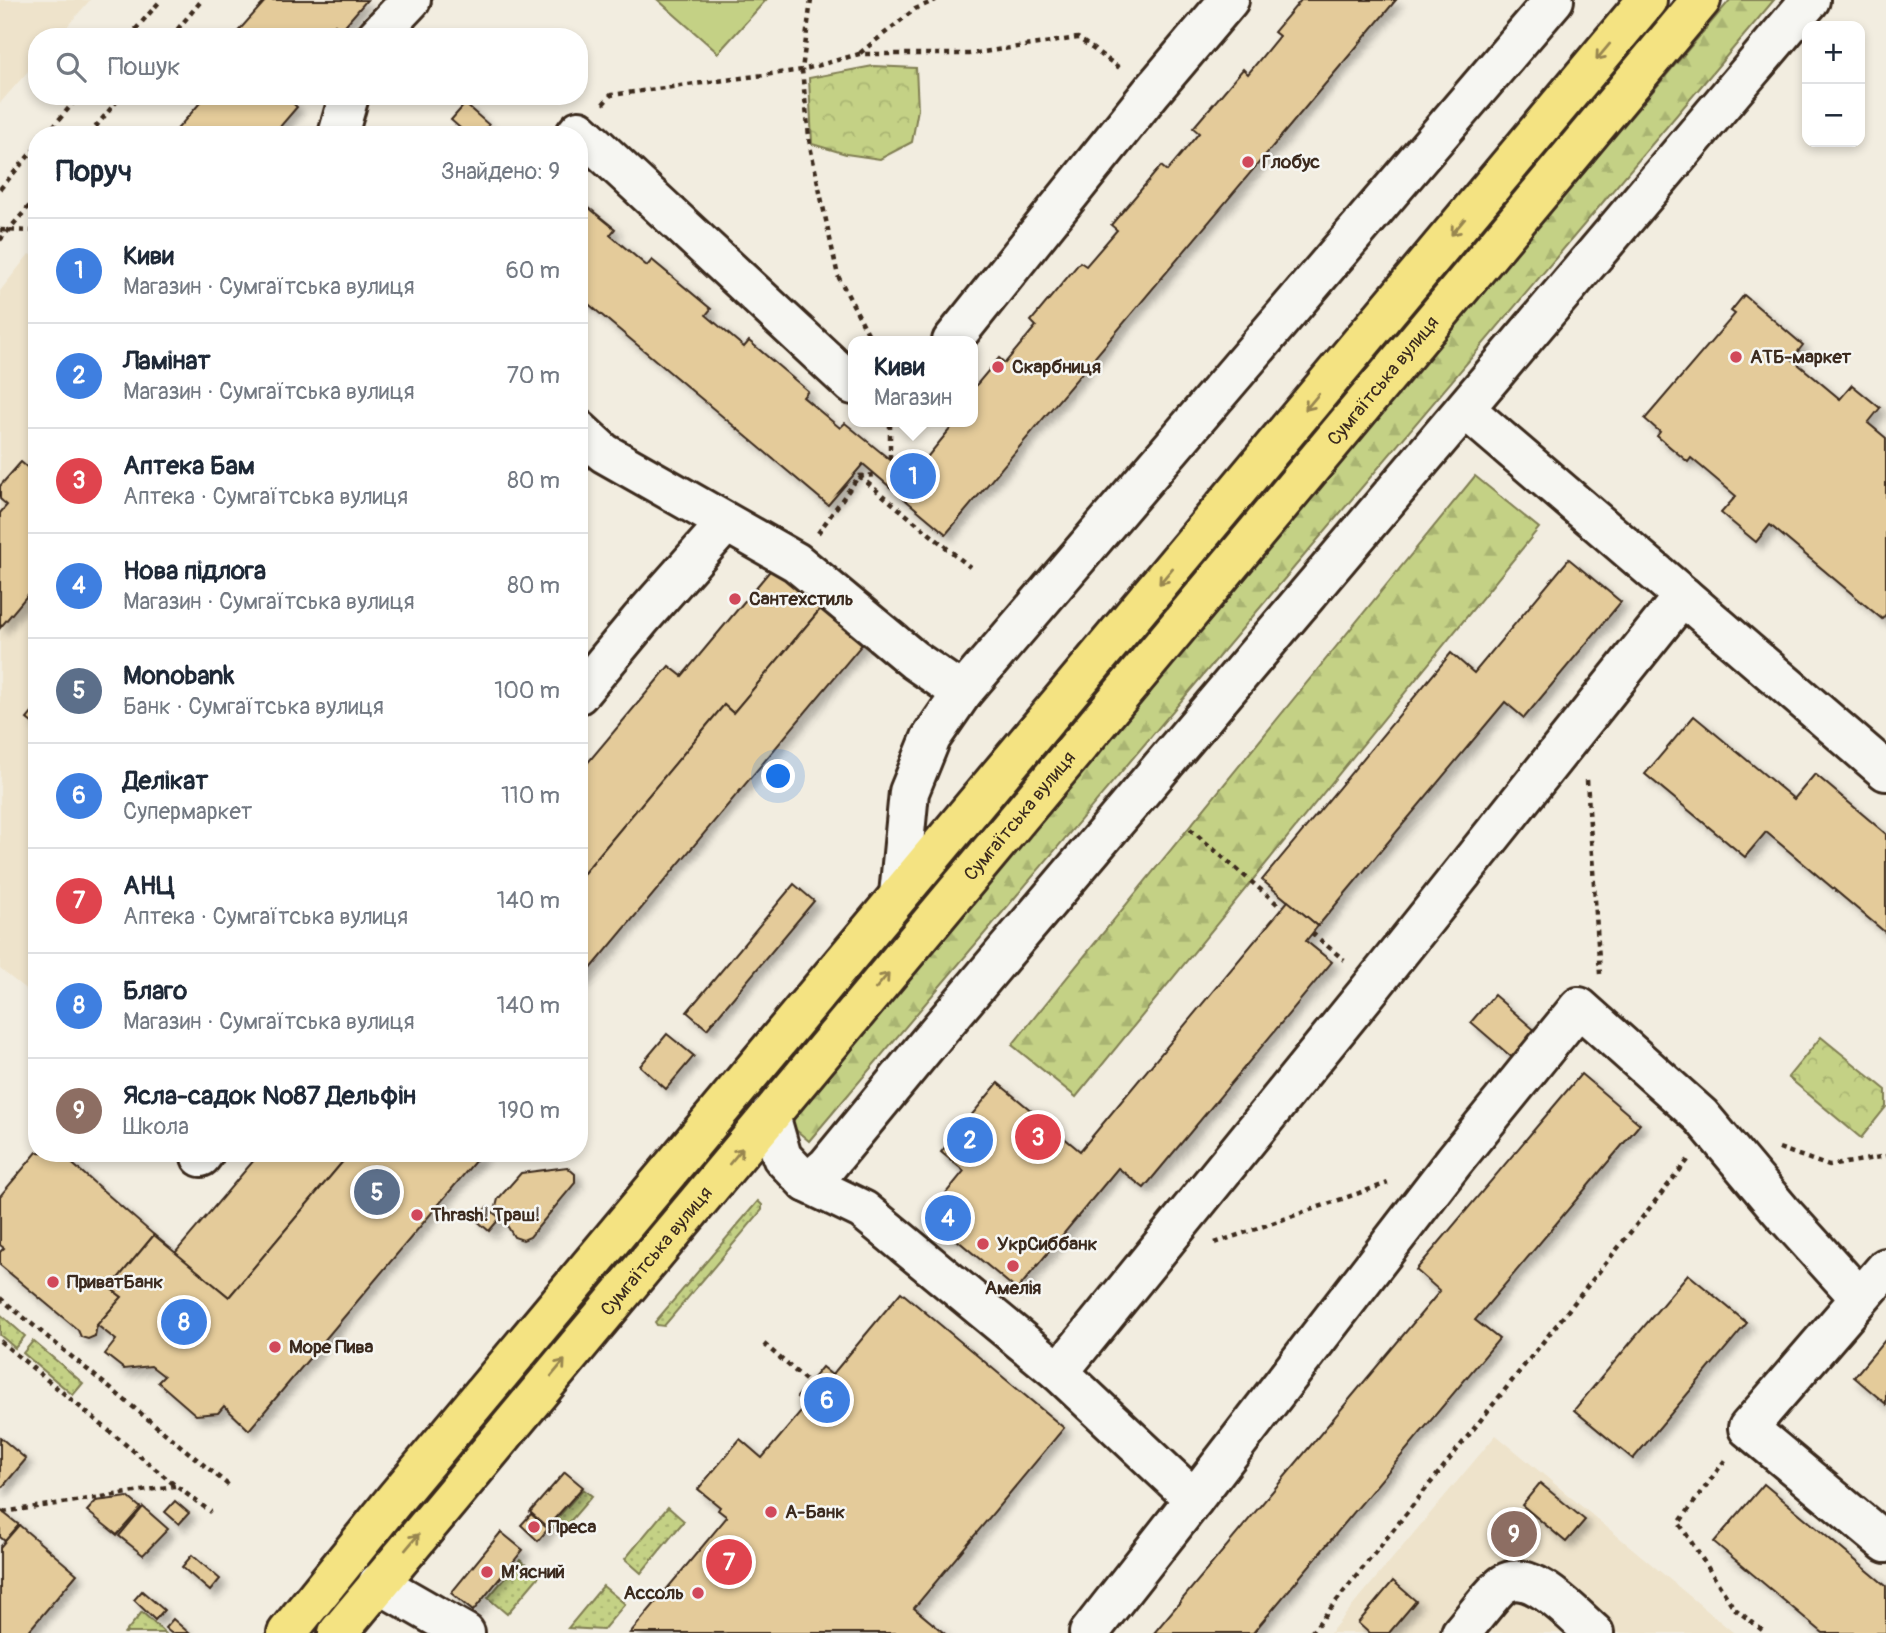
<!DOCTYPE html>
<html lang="uk">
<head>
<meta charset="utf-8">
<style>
  body { margin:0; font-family:Pangolin,sans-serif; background:#f2f2f3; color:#1f2937 }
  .controls { position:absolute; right:21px; top:21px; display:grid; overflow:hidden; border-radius:14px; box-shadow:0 4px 10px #0003 }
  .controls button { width:63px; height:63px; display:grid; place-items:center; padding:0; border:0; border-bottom:2px solid #e0e1e3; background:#fff; color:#1f2937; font:35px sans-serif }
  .you { position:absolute; left:779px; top:777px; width:24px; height:24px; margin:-18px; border:5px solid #fff; border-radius:50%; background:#1a73e8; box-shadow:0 0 0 10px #1a73e833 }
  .badge { display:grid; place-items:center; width:46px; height:46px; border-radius:50%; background:#d1495b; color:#fff; font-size:23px; font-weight:700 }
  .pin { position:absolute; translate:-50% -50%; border:4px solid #fff; box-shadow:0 2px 7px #0006 }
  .popup { position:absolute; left:848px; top:336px; width:130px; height:91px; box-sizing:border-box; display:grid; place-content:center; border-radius:14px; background:#fff; filter:drop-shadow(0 2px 5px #0005); font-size:23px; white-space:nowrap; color:#747a83 }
  .popup b { font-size:26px; color:#1f2937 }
  .popup::after { content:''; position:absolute; left:50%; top:100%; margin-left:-14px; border:14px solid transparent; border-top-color:#fff }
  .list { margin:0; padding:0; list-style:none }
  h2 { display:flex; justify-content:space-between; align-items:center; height:91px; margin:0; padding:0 28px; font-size:30px }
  h2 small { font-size:23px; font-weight:400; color:#747a83 }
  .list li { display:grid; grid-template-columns:46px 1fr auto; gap:21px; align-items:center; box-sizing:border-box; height:105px; padding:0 28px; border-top:2px solid #e0e1e3 }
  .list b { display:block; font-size:26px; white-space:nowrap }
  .list p { margin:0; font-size:23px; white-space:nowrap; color:#747a83 }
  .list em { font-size:23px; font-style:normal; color:#747a83 }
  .icon { flex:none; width:38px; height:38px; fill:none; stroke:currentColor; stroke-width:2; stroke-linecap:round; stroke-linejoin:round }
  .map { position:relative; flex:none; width:1886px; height:1633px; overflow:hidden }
  .search { position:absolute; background:#fff; box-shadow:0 4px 10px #0003; left:28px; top:28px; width:560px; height:77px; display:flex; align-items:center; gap:18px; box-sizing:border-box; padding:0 24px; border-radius:28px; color:#747a83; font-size:26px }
  .panel { position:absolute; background:#fff; box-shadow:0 4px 10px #0003; left:28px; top:126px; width:560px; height:1036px; border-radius:28px }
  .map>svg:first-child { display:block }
  .built { fill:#eee3cb }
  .grass { fill:url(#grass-dots); stroke:#807e52; stroke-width:2 }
  .forest { fill:url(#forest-firs); stroke:#807e52; stroke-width:2 }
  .park { fill:url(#park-crowns); stroke:#807e52; stroke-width:2 }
  .pitch { fill:#c4d185; stroke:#807e52; stroke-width:2 }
  .building { fill:#e4cb9a; stroke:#3b2a1e; stroke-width:2; filter:url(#shadow) }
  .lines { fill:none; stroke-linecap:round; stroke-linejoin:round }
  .minor-casing { stroke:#3b2a1e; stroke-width:44 }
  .major-casing { stroke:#3b2a1e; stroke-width:44 }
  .path { stroke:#3b2a1e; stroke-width:4.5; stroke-dasharray:5 5; stroke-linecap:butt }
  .minor { stroke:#f6f6f2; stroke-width:38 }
  .major { stroke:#f4e382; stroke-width:38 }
  .oneway { stroke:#988650 }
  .poi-dot { fill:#d1495b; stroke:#f6f6f2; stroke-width:2.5 }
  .labels { text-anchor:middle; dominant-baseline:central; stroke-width:5; stroke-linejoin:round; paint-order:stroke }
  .poi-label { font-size:19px; font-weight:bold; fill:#3b2a1e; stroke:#f6f6f2; text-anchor:start }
  .street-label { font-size:19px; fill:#3b2a1e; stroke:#f6f6f2 }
</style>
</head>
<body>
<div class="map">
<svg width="1886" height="1633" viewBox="0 0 1886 1633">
  <defs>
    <pattern id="grass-dots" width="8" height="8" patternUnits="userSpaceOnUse" patternTransform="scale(1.75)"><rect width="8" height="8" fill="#c4d185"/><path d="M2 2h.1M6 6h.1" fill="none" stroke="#a9b472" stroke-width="1.8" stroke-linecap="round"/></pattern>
    <pattern id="forest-firs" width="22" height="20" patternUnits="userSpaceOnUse" patternTransform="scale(1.75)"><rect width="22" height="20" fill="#c4d185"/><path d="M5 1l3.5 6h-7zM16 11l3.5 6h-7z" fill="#a9b472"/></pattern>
    <pattern id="park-crowns" width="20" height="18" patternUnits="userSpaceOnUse" patternTransform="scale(1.75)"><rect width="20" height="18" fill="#c4d185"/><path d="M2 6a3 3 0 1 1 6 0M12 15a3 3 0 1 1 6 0" fill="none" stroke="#a9b472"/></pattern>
    <filter id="shadow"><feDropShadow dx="6" dy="6" stdDeviation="3.5" flood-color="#0004"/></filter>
  </defs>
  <rect width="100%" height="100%" fill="#f2ede0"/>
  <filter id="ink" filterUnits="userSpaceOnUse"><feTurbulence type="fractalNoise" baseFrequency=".0143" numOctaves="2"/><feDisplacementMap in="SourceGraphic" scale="14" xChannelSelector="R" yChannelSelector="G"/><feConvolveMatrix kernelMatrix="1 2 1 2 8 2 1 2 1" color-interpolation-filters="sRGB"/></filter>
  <g filter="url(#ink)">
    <!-- built -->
    <g class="built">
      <path d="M0 0H90L58 37H37V61L0 103Z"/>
      <path d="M29 254 37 258V998L0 969V291Z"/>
      <path d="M1496 1435 1734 1633H1330Z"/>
    </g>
    <!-- grass -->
    <g class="grass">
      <path d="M758 1201 762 1205V1210L664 1326 657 1325 655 1322Z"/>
      <path d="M0 1314 25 1336 15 1348 0 1335Z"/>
      <path d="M33 1341 83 1383 73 1395 23 1353Z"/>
      <path d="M583 1489 592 1496 560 1533 551 1525Z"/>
      <path d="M668 1507 684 1521 641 1573 625 1559Z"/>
      <path d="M520 1560 539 1576 507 1614 488 1598Z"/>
      <path d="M603 1586 625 1604 603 1630 568 1628Z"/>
      <path d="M142 1612 165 1633H125Z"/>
    </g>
    <!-- forest -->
    <g class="forest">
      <path d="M1730 0H1774L809 1141 783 1119Z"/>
      <path d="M1475 476 1539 528 1076 1097 1012 1045Z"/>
    </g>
    <!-- park -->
    <g class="park">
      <path d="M873 66 916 68 918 109 912 142 880 159 846 154 812 144 809 78Z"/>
      <path d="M1821 1037 1886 1090V1107L1861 1138 1788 1077Z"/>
    </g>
    <!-- pitch -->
    <path class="pitch" d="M658 0H766L718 53Z"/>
    <!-- building -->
    <g class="building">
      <path d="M266 0H367L341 30 335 25 324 37H233Z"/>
      <path d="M1301 0H1396L946 534 890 487 917 455 924 461 955 423 954 422H972V390L999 358 1005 363 1036 326 1031 321 1080 262 1086 266 1117 230 1111 225 1161 166 1167 171 1199 133 1193 128 1243 69 1248 74 1279 36 1274 32Z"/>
      <path d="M206 96H285L297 107 273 135 266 130 262 135H172Z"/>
      <path d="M465 104 489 125 480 135H468L451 120Z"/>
      <path d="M583 203 615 229 610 235 647 266 652 260 711 309 706 315 744 347 749 341 808 391 803 397 840 428 845 423 904 471 890 487 863 464 828 505 579 296V207Z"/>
      <path d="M1744 295 1803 345 1792 359 1840 399 1852 385 1880 408 1868 423 1886 438V614L1882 619 1770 525 1756 542 1721 513 1736 496 1691 458 1688 462 1657 436 1660 432 1645 419 1735 314 1731 311Z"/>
      <path d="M21 462 34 473 37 469V597L30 592 0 628V513L7 505 0 499V486Z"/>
      <path d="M1569 559 1621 602 1524 718 1505 702 1318 926 1262 880 1451 653 1474 673Z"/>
      <path d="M774 566 823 606 733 713 724 705 579 879V773L669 666 682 676Z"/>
      <path d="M823 606 865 641 579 983V879L724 705 733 713Z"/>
      <path d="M37 707V727L27 719Z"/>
      <path d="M1694 716 1794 799 1815 774 1886 834V933L1766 832 1745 857 1645 774Z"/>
      <path d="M794 884 814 901 707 1029 687 1012Z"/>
      <path d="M1288 901 1318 926 1306 941 1332 962 1144 1188 1118 1168 1017 1290 933 1220 943 1208 937 1204 964 1171 941 1152 998 1083 1080 1151Z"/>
      <path d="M1494 995 1538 1033 1515 1060 1471 1022Z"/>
      <path d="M667 1034 694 1056 666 1089 640 1066Z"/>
      <path d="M1581 1074 1640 1124 1475 1320 1499 1339 1253 1633H1154L1440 1291 1416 1270Z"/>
      <path d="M37 1152 60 1153 154 1235 110 1288 122 1297 97 1325 95 1336 88 1339 81 1337 78 1330 0 1265V1252L4 1248 0 1245V1196Z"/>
      <path d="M260 1153H350L229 1297 175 1253Z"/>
      <path d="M350 1153H482L249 1430 224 1406 218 1413 196 1415 158 1382 164 1376 151 1366 124 1369 105 1354 116 1340 97 1325 122 1297 110 1288 154 1235 229 1297Z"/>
      <path d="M567 1167 575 1174V1183L530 1237 523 1240 514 1237 496 1207 498 1199 521 1173Z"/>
      <path d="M487 1207 500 1218 489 1231 476 1220Z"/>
      <path d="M1688 1274 1747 1323 1633 1459 1574 1410Z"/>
      <path d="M901 1292 1064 1428 914 1608 944 1633H630L727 1517 718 1510 720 1507 698 1489 740 1439 762 1458 807 1405 797 1397 822 1367 832 1375Z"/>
      <path d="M1886 1339V1404L1854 1377Z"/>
      <path d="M0 1437 26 1459 0 1490Z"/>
      <path d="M565 1472 583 1487 547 1527 530 1512Z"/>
      <path d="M1540 1483 1585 1520 1566 1542 1522 1505Z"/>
      <path d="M1764 1484 1886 1586V1633H1823L1714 1542Z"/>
      <path d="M128 1497 141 1508 117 1535 87 1511 96 1501Z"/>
      <path d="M175 1501 189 1513 179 1524 165 1512Z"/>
      <path d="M143 1507 168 1529 143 1555 119 1536Z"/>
      <path d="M0 1510 19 1525 5 1541 0 1537Z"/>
      <path d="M531 1514 548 1529 538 1541 521 1525Z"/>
      <path d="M19 1525 77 1574 27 1633H0V1547Z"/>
      <path d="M501 1532 523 1550 473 1611 451 1593Z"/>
      <path d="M192 1555 220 1579 210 1591 182 1567Z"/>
      <path d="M1393 1581 1416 1601 1389 1633H1369L1358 1623Z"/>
      <path d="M142 1591 164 1610 155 1620 134 1600Z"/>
      <path d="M173 1619 189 1633H171L165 1628Z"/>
    </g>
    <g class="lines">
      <defs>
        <g id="minor">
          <path d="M376 37 411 0"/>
          <path d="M338 135 349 96"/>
          <path d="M575 135 579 130 853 385"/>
          <path d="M952 341 1152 91 1229 0"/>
          <path d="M1465 409 1683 596"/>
          <path d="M579 430 604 453 796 562 914 660 962 693"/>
          <path d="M579 694 641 619 726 523"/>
          <path d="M899 895 909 792 931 738 962 693 1554 0"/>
          <path d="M770 1115 782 1157 807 1183 863 1210 1059 1372 1194 1499 1455 1160 1579 1007 1701 1116 1781 1211 1859 1297"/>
          <path d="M201 1157 204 1153"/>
          <path d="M807 1183 827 1166 929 1042 1810 0"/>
          <path d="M1886 1268 1748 1428 1886 1543"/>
          <path d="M1059 1372 1373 985 1683 596 1886 771"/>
          <path d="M378 1583 465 1633"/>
          <path d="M1089 1633 1194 1499"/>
          <path d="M1461 1633C1470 1623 1495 1589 1504 1584 1531 1567 1574 1616 1594 1633"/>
        </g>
        <g id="major">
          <path d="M287 1633 395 1499 1647 0"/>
          <path id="s1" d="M338 1633 1701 0"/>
        </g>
      </defs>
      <!-- minor casing -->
      <use href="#minor" class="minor-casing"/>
      <!-- major casing -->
      <use href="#major" class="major-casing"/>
      <!-- path -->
      <g class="path">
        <path d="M811 0 802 70 810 146 838 276 872 341"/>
        <path d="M129 37 161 0"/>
        <path d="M171 37 202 0"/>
        <path d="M860 53 915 9 936 0"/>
        <path d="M603 104 611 95 802 70 859 54H970L1078 38 1121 69"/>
        <path d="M46 135 79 96"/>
        <path d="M89 135 121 96"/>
        <path d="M0 189 37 146"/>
        <path d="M0 230 37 231"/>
        <path d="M0 240 37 197"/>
        <path d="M890 459V422"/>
        <path d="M859 476 970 567"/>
        <path d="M818 533 859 476 876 475"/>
        <path d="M1587 780 1600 974"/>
        <path d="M1190 829 1282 908"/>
        <path d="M1312 933 1344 960"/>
        <path d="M1779 1148 1829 1166 1886 1156"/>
        <path d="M1215 1243 1388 1183"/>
        <path d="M0 1298 232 1488"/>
        <path d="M0 1341 176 1486 211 1512"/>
        <path d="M764 1344 809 1383"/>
        <path d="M1725 1460 1679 1523 1734 1608 1766 1633"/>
        <path d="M3 1512 175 1486"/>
        <path d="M1311 1633 1688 1160"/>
      </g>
      <!-- minor -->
      <use href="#minor" class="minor"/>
      <!-- major -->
      <use href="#major" class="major"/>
    </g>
    <!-- one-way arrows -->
    <defs><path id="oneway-shaft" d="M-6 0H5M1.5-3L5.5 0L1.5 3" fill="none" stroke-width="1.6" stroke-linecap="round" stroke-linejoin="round" transform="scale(1.75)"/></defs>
    <g class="oneway">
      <use href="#oneway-shaft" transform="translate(1603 52) rotate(130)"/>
      <use href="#oneway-shaft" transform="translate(1458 227) rotate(130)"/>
      <use href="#oneway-shaft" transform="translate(1312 402) rotate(130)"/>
      <use href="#oneway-shaft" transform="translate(1166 576) rotate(130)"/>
      <use href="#oneway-shaft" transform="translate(882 981) rotate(-50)"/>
      <use href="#oneway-shaft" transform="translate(736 1156) rotate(-50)"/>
      <use href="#oneway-shaft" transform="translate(558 1368) rotate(-50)"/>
      <use href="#oneway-shaft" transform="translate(412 1542) rotate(-50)"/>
    </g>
  </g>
  <!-- markers -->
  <g class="poi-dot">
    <circle cx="1248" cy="162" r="7"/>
    <circle cx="1736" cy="357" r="7"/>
    <circle cx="998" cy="367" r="7"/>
    <circle cx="735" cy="599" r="7"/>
    <circle cx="417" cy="1215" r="7"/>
    <circle cx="983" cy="1244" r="7"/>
    <circle cx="1013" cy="1266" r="7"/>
    <circle cx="53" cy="1282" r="7"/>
    <circle cx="275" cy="1347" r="7"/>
    <circle cx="771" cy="1512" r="7"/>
    <circle cx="534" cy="1527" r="7"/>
    <circle cx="487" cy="1572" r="7"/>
    <circle cx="698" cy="1593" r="7"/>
  </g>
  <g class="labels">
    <!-- poi labels -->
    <g class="poi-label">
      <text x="1262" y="162">Глобус</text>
      <text x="1750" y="357">АТБ-маркет</text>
      <text x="1012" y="367">Скарбниця</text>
      <text x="749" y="599">Сантехстиль</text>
      <text x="431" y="1215">Thrash! Траш!</text>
      <text x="997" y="1244">УкрСиббанк</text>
      <text x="67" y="1282">ПриватБанк</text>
      <text x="1013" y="1288" text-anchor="middle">Амелія</text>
      <text x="289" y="1347">Море Пива</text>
      <text x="785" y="1512">А-Банк</text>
      <text x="548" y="1527">Преса</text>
      <text x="501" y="1572">М’ясний</text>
      <text x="684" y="1593" text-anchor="end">Ассоль</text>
    </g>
    <!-- street labels -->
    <g class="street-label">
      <text stroke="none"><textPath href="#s1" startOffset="1631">Сумгаїтська вулиця</textPath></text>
      <text stroke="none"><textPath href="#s1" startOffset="1064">Сумгаїтська вулиця</textPath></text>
      <text stroke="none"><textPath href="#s1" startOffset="497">Сумгаїтська вулиця</textPath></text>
    </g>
  </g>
</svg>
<div class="controls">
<button>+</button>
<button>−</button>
</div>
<div class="you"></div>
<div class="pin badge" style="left:913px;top:476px;background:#3f7fe0">1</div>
<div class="popup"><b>Киви</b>Магазин</div>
<div class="pin badge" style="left:970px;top:1140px;background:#3f7fe0">2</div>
<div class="pin badge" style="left:1038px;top:1137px;background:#e0444e">3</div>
<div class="pin badge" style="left:948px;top:1218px;background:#3f7fe0">4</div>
<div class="pin badge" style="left:377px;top:1192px;background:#5c6f8a">5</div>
<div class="pin badge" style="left:827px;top:1400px;background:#3f7fe0">6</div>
<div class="pin badge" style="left:729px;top:1562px;background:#e0444e">7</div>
<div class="pin badge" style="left:184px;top:1322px;background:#3f7fe0">8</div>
<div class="pin badge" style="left:1514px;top:1534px;background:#8d6e63">9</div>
<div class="search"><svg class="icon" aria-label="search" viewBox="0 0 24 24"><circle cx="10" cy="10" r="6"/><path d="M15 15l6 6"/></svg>Пошук</div>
<section class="panel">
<h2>Поруч<small>Знайдено: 9</small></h2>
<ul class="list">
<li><span class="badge" style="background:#3f7fe0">1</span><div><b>Киви</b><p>Магазин · Сумгаїтська вулиця</p></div><em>60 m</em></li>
<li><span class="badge" style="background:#3f7fe0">2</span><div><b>Ламінат</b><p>Магазин · Сумгаїтська вулиця</p></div><em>70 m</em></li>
<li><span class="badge" style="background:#e0444e">3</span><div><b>Аптека Бам</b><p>Аптека · Сумгаїтська вулиця</p></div><em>80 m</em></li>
<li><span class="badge" style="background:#3f7fe0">4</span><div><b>Нова підлога</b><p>Магазин · Сумгаїтська вулиця</p></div><em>80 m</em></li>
<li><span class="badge" style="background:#5c6f8a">5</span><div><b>Monobank</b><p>Банк · Сумгаїтська вулиця</p></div><em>100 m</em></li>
<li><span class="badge" style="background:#3f7fe0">6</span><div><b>Делікат</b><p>Супермаркет</p></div><em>110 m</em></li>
<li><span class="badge" style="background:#e0444e">7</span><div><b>АНЦ</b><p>Аптека · Сумгаїтська вулиця</p></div><em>140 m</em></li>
<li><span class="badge" style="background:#3f7fe0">8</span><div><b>Благо</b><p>Магазин · Сумгаїтська вулиця</p></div><em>140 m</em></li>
<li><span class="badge" style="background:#8d6e63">9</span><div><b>Ясла-садок №87 Дельфін</b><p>Школа</p></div><em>190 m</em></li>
</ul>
</section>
</div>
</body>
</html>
